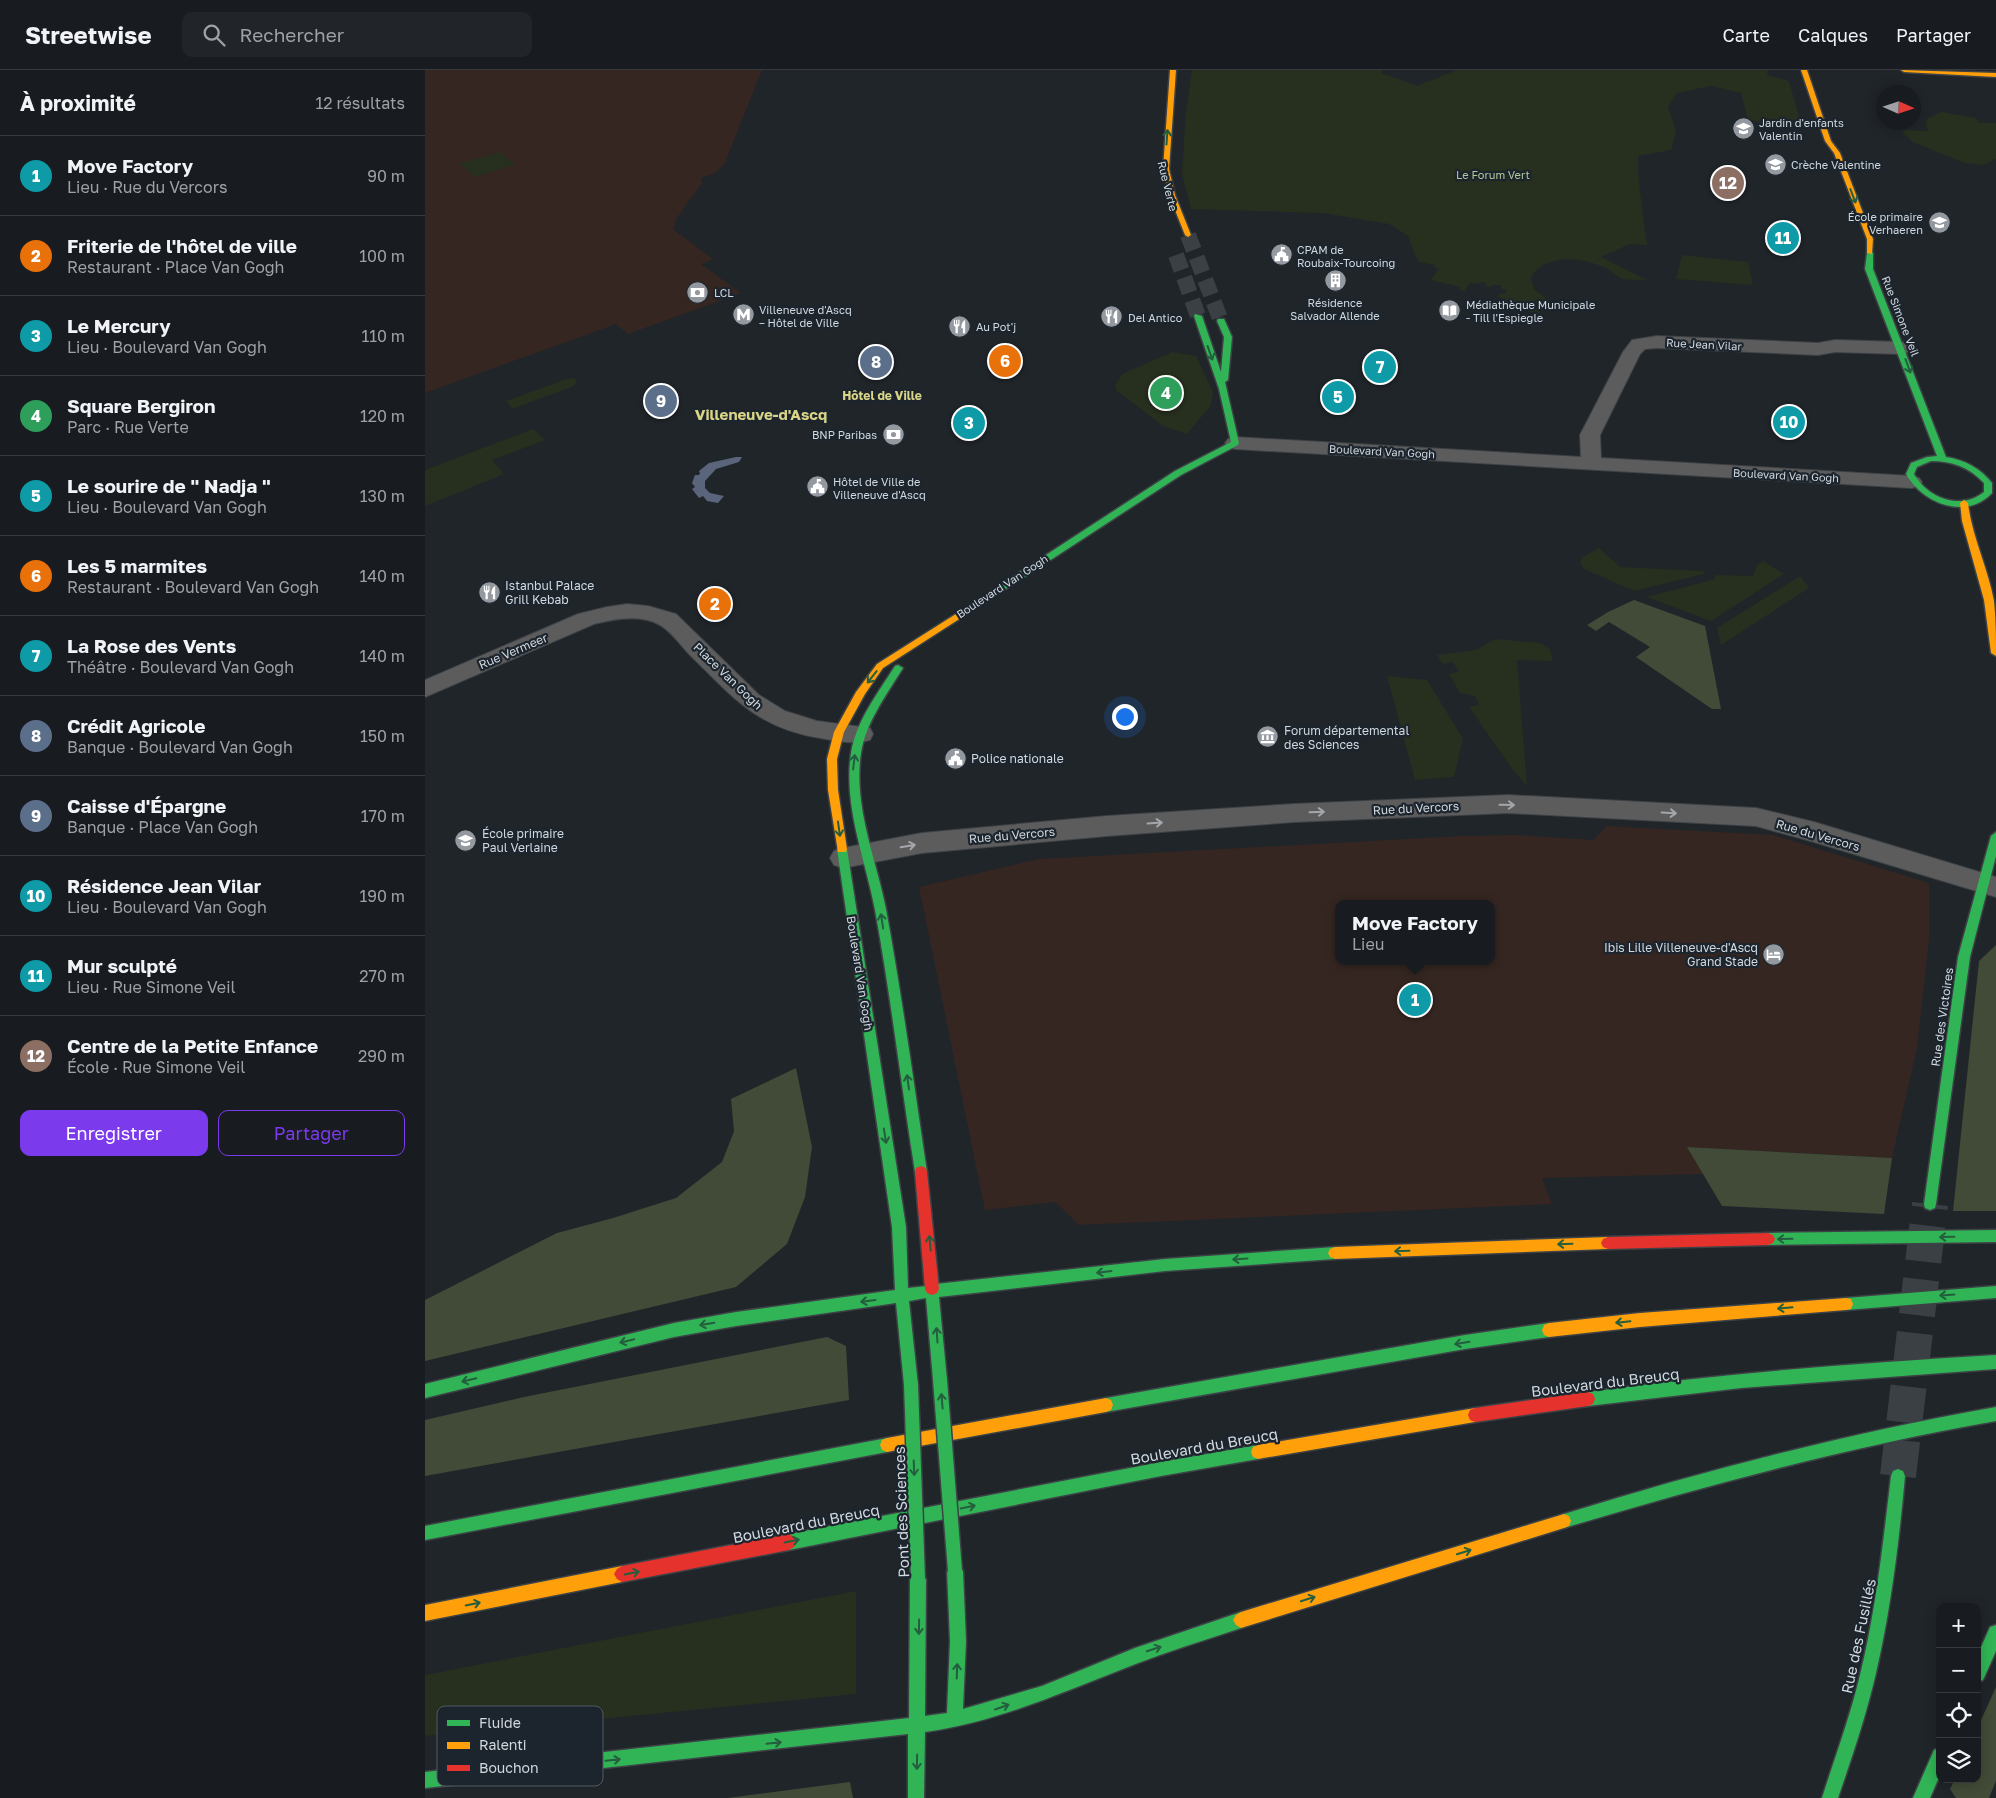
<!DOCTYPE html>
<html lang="fr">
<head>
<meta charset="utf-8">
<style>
  body { margin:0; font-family:"Golos Text",sans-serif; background:#212529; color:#f1f3f6 }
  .controls { position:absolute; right:15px; bottom:15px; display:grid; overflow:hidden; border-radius:10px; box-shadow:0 2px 12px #0003 }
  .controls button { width:45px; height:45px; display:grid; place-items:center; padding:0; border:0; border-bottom:1px solid #363a3e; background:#181c20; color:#f1f3f6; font:25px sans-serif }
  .compass { position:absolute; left:1451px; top:15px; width:45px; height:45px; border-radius:50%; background:#181c20; box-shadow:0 2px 12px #0003; rotate:93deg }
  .you { position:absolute; left:699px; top:646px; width:18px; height:18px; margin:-12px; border:4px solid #fff; border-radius:50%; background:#1a73e8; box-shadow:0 0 0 8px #1a73e833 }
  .badge { display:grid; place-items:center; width:32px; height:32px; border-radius:50%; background:#7c3aed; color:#fff; font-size:16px; font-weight:700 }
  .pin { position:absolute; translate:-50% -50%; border:2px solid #fff; box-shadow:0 1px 5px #0006 }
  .popup { position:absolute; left:910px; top:830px; width:160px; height:65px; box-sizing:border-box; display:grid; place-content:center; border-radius:10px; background:#181c20; filter:drop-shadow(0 1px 4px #0005); font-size:16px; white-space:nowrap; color:#9fa1a5 }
  .popup b { font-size:19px; color:#f1f3f6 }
  .popup::after { content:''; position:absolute; left:50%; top:100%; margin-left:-10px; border:10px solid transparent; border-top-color:#181c20 }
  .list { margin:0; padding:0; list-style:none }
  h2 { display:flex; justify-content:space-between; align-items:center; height:65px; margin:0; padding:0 20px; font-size:21px }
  h2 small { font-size:16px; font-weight:400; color:#9fa1a5 }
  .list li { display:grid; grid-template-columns:32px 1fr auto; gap:15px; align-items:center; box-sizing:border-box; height:80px; padding:0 20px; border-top:1px solid #363a3e }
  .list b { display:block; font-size:19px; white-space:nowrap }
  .list p { margin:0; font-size:16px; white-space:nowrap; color:#9fa1a5 }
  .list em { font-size:16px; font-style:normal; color:#9fa1a5 }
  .actions { display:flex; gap:10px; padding:15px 20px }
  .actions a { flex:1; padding:11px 0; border:1px solid #7c3aed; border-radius:10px; text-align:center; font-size:18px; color:#7c3aed }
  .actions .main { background:#7c3aed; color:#fff }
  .icon { flex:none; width:28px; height:28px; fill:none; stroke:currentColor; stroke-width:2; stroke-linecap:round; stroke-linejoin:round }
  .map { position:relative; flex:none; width:1571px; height:1728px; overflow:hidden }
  header { display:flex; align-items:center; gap:30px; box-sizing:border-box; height:70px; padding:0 25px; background:#181c20; border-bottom:1px solid #363a3e }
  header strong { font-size:24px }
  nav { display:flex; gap:28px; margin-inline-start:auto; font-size:18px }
  .search { width:350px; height:45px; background:#212529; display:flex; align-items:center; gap:12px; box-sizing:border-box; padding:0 18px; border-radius:10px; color:#9fa1a5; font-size:19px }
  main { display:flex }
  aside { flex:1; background:#181c20 }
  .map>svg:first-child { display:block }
  .commercial { fill:#352621; fill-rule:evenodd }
  .green { fill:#272f1e }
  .forest { fill:#414b37 }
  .water { fill:#5a657c }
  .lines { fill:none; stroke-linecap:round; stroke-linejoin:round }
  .secondary-tunnel-far1 { stroke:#3b4045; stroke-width:16; stroke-dasharray:16 8; stroke-linecap:butt }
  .secondary-tunnel { stroke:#3b4045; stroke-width:36; stroke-dasharray:36 18; stroke-linecap:butt }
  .street-casing { stroke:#3d4246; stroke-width:2 }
  .fast-casing { stroke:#3d4246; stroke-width:3 }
  .slow-casing { stroke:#3d4246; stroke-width:3 }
  .jam-casing { stroke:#3d4246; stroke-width:3 }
  .street { fill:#5d5c5d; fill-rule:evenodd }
  .fast { fill:#30b455; fill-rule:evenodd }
  .slow { fill:#ff9f0a; fill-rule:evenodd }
  .jam { fill:#e5322d; fill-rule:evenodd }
  .fast-bridge-casing { stroke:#3d4246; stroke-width:17; stroke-linecap:butt }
  .fast-bridge { stroke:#30b455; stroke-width:14 }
  .oneway { stroke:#245e3e }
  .oneway2 { stroke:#a3a6aa }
  .labels { text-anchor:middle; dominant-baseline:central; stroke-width:4.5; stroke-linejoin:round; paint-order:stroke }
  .far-poi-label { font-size:11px; fill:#d2d8de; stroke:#1c252e; text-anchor:start }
  .far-park-label { font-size:11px; fill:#b2c897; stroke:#1c252e }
  .far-street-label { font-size:11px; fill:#d2d8de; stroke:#1c252e }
  .far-quarter-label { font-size:12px; font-weight:bold; fill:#dad486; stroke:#1c252e }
  .poi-label { font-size:12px; fill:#d2d8de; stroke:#1c252e; text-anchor:start }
  .street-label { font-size:12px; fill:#d2d8de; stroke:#1c252e }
  .far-district-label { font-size:15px; font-weight:bold; fill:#dad486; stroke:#1c252e }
  .near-street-label { font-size:15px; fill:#d2d8de; stroke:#1c252e }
  .key { fill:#1c252e; stroke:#535b63; stroke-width:1 }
  .key-label { font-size:14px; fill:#d2d8de }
</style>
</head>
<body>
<header>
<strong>Streetwise</strong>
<div class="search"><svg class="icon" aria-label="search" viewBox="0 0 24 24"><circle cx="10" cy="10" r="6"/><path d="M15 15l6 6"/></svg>Rechercher</div>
<nav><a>Carte</a><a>Calques</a><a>Partager</a></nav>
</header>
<main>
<aside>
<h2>À proximité<small>12 résultats</small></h2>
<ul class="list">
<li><span class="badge" style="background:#0f9aa8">1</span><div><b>Move Factory</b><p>Lieu · Rue du Vercors</p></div><em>90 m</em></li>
<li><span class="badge" style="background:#e8710a">2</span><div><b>Friterie de l'hôtel de ville</b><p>Restaurant · Place Van Gogh</p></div><em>100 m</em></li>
<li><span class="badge" style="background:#0f9aa8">3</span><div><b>Le Mercury</b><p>Lieu · Boulevard Van Gogh</p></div><em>110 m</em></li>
<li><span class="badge" style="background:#2e9e5b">4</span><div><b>Square Bergiron</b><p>Parc · Rue Verte</p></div><em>120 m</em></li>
<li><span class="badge" style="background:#0f9aa8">5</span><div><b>Le sourire de &quot; Nadja &quot;</b><p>Lieu · Boulevard Van Gogh</p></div><em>130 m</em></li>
<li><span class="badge" style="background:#e8710a">6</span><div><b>Les 5 marmites</b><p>Restaurant · Boulevard Van Gogh</p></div><em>140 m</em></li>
<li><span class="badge" style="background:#0f9aa8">7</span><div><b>La Rose des Vents</b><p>Théâtre · Boulevard Van Gogh</p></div><em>140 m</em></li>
<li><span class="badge" style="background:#5c6f8a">8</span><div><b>Crédit Agricole</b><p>Banque · Boulevard Van Gogh</p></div><em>150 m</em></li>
<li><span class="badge" style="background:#5c6f8a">9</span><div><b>Caisse d'Épargne</b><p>Banque · Place Van Gogh</p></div><em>170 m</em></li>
<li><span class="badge" style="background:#0f9aa8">10</span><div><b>Résidence Jean Vilar</b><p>Lieu · Boulevard Van Gogh</p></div><em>190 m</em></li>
<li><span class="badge" style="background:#0f9aa8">11</span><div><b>Mur sculpté</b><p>Lieu · Rue Simone Veil</p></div><em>270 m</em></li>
<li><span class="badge" style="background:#8d6e63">12</span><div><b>Centre de la Petite Enfance</b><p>École · Rue Simone Veil</p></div><em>290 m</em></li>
</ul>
<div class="actions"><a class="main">Enregistrer</a><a>Partager</a></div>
</aside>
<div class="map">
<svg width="1571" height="1728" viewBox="0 0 1571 1728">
  <rect width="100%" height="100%" fill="#20252a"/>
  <!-- commercial -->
  <g class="commercial">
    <path d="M0 0H337L299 95 288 104 276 108 277 113 252 148 248 159 288 189 276 194 316 223 203 264 191 254 0 323Z"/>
    <path d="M1181 756 1348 765 1504 813V870L1492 978 1467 1088 1263 1077 1279 1104 1117 1108 1127 1134 654 1155 630 1132 560 1140 494 817 614 789 1037 766 1093 765 1169 770ZM914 834H1066V891H914Z"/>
  </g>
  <!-- green -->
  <g class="green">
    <path d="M767 0H956L957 3 992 16 1032 0H1343L1342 5 1364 11 1377 57 1323 50 1316 23 1286 16 1252 23 1243 37 1251 61 1246 80 1213 86 1214 115 1222 175 1205 174 1176 187 1222 210C1215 209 1201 211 1195 208 1189 205 1185 199 1178 197 1157 187 1118 184 1106 208L1109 219 1122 229 1114 244 1073 235 1077 228 1073 227 1075 223 1079 224 1082 220 1076 219V215H1067L1065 217 1060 216 1061 214 1058 212 1052 214 1045 213 1039 221 1033 220 1035 217 1006 210 1014 198 1009 197 1010 195 994 192 989 182 983 166 964 154 898 143 766 139 757 103 761 41Z"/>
    <path d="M1516 42 1551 48 1554 53H1571V89L1558 95 1539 93 1488 72 1479 64 1478 60 1503 61 1501 55 1502 49Z"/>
    <path d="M76 82 90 95 49 107 35 93Z"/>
    <path d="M1257 185 1323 192 1328 215 1251 209Z"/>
    <path d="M747 282 771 286 788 322 786 335 762 364 738 356 691 320V314L697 304Z"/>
    <path d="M149 308 152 312 149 316 87 339 81 331 142 309Z"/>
    <path d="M108 359 120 370 67 390 79 404 0 436V400Z"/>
    <path d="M1174 478 1195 497 1278 501 1279 504 1209 521 1159 499 1155 493 1157 487Z"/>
    <path d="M1338 491 1359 504 1286 551 1222 527 1290 509V505L1328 506 1332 495Z"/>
    <path d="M1375 506 1384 518 1296 575 1292 558Z"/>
    <path d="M1070 569 1115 573 1125 579 1128 591 1092 590 1102 716 1088 700 1044 637 1054 635 1050 626 1035 623 1024 604 1034 602 1028 592 1018 594 1012 585 1051 580Z"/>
    <path d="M962 606 1002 610 1038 669 1029 707 990 710Z"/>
    <path d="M431 1521V1624L0 1666V1605Z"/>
  </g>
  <!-- forest -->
  <g class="forest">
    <path d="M1209 530 1280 556 1296 639H1287L1211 587 1225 577 1184 552 1171 561 1162 555 1183 542Z"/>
    <path d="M1571 875V1141H1528L1554 891Z"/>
    <path d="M371 998 387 1077 380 1127 362 1174 311 1217 0 1291V1230L132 1163 188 1148 251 1128 297 1092 309 1061 306 1029Z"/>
    <path d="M1262 1077 1467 1088 1459 1144 1297 1136Z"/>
    <path d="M402 1267 421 1276 424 1330 0 1406V1350L99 1327Z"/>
    <path d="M1571 1617V1711L1564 1728H1531L1525 1719 1530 1709H1552V1659Z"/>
    <path d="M425 1712 428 1728H302Z"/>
  </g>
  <!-- water -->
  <path class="water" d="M311 387H317L314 392 291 399 280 411V418L285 423 299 426 293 433 282 431 278 426 274 428 267 419 270 417 267 413 270 405H274L275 403 274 401 284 393Z"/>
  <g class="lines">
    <!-- secondary-tunnel-far1 -->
    <g class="secondary-tunnel-far1">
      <path d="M763 165 796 251"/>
      <path d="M751 185 773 246"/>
    </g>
    <!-- secondary-tunnel -->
    <path class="secondary-tunnel" d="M1473 1406 1505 1134"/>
    <defs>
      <g id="street">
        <path d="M1232 266 1393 273 1410 270 1476 272 1483 274 1485 278 1483 282 1476 284 1410 282 1393 285 1232 278 1220 279 1215 284 1175 365 1176 388 1487 406 1494 408 1497 412 1494 416 1487 418 810 379 803 377 800 373 803 369 810 367 1156 387 1155 365 1198 282 1207 270Z"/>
        <path d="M202 534 223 536 251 544 334 625 360 641 392 651 445 658 448 664 445 670C429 675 411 671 395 668 331 658 307 626 263 583 255 574 244 559 233 554 214 544 188 549 169 554L0 627V610L153 544 182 537Z"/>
        <path d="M1083 725 1331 738 1389 752 1571 807V827L1389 772 1331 756 1083 743 869 752 682 766 497 783 418 798 409 795 405 788 409 781 418 778 497 763 682 746 869 734Z"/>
      </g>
      <g id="fast">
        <path d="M1445 181 1448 183V199L1521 387C1540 390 1555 398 1567 413V423C1541 451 1497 433 1481 404L1486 393 1502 387 1512 386 1440 199 1442 183ZM1506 391C1527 391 1544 397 1559 413V422C1535 441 1503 428 1489 404L1492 397Z"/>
        <path d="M770 244 777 246 796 302 799 267 792 251 793 249H799L807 267 803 310 800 312 814 373 813 375 756 405 567 528H561V524L750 401 806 372 794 319 769 246Z"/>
        <path d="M473 595 478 598C462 624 441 652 436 683 428 736 451 788 461 839 477 926 489 1014 502 1102L501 1106 496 1108 491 1106 490 1102C476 1015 466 927 450 840 440 788 418 736 426 683 431 651 453 623 470 596Z"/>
        <path d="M1571 762V786L1545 887 1511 1134 1510 1138 1505 1140 1500 1138 1499 1134 1533 887 1566 766Z"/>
        <path d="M417 775 422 779 481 1157 483 1218 502 1216 507 1213 511 1214 740 1189 910 1177 915 1179 917 1183 915 1187 910 1189 740 1201 514 1227 522 1310 520 1315 515 1317 510 1315 508 1310 501 1228 484 1231 493 1315 491 1320 486 1322 481 1320 479 1315 471 1233 311 1256 249 1267 0 1328V1314L249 1253 311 1242 470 1220 467 1157 412 779Z"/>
        <path d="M1571 1160V1172L1343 1175 1338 1173 1336 1169 1338 1165 1343 1163Z"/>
        <path d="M1571 1216V1228L1421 1240 1416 1239 1414 1234 1416 1229 1421 1228Z"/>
        <path d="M1124 1253 1129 1255 1131 1260 1129 1265 1124 1267 1040 1279 681 1342 676 1340 674 1335 676 1330 681 1328 1040 1265Z"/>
        <path d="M1571 1285V1299L1316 1318 1163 1336 1158 1334 1156 1329 1158 1324 1163 1322C1299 1303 1435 1293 1571 1285Z"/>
        <path d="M1571 1337V1351C1424 1377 1281 1415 1139 1458L1134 1456 1132 1451 1134 1446 1139 1444C1281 1400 1424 1363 1571 1337Z"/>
        <path d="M462 1368 467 1370 469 1375 467 1380 462 1382 0 1470V1456Z"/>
        <path d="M833 1375 838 1377 840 1382 838 1387 833 1389 736 1406 364 1480 359 1477 356 1472 359 1467 364 1464 736 1392Z"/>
        <path d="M1473 1399 1478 1401 1480 1406C1474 1472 1466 1538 1451 1603 1441 1646 1427 1687 1413 1728H1397C1410 1687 1425 1647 1435 1605 1451 1540 1458 1473 1466 1406L1468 1401Z"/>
        <path d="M530 1493 535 1496 538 1501 541 1571 538 1639 617 1616 710 1578 816 1542 821 1545 824 1550 821 1555 816 1558C780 1570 744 1581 708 1595 640 1621 573 1652 500 1662L499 1728H483V1664L0 1718V1702L484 1648 485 1509 488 1504 493 1501 498 1504 501 1509 500 1646 522 1643 525 1571 522 1501 525 1496Z"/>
        <path d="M1571 1555V1581L1558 1610 1552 1612V1586L1565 1557Z"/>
        <path d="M1515 1678V1705L1505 1728H1488L1509 1680Z"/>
      </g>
      <g id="slow">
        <path d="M745 0H751L744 99 750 125 766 165 763 167 760 165 744 125 738 99Z"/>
        <path d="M1376 0H1382L1406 71 1415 83 1448 169 1447 184 1442 183V169L1409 83 1400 71Z"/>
        <path d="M1476 0 1571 3V7L1479 2Z"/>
        <path d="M1539 430 1543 433C1547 467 1563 498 1569 531 1571 549 1571 568 1571 586L1566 583 1559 530 1537 451 1535 433Z"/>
        <path d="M564 523 569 526 567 528 458 598 440 624 419 662 412 689 413 720 422 779 421 782H413L403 720 402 689 409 662 431 622 452 594Z"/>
        <path d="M1183 1167 1188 1169 1190 1173 1188 1177 1183 1179 910 1189 905 1187 903 1183 905 1179 910 1177Z"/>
        <path d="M1421 1228 1426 1229 1428 1234 1426 1239 1421 1240 1215 1257 1124 1267 1119 1265 1117 1260 1119 1255 1124 1253 1215 1243Z"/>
        <path d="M681 1328 686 1330 688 1335 686 1340 681 1342 462 1382 457 1380 455 1375 457 1370 462 1368Z"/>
        <path d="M1050 1338 1055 1340 1057 1345 1055 1350 1050 1352 833 1389 828 1387 826 1382 828 1377 833 1375Z"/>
        <path d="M1139 1444 1144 1446 1146 1451 1144 1456 1139 1458 816 1558 811 1555 808 1550 811 1545 816 1542Z"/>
        <path d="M197 1496 202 1499 205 1504 202 1509 197 1512 0 1551V1535Z"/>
      </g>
      <g id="jam">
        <path d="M496 1096 501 1098 502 1102 514 1219 512 1223 507 1225 502 1223 500 1219 490 1102 491 1098Z"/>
        <path d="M1343 1163 1348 1165 1350 1169 1348 1173 1343 1175 1183 1179 1178 1177 1176 1173 1178 1169 1183 1167Z"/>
        <path d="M1163 1322 1168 1324 1170 1329 1168 1334 1163 1336 1050 1352 1045 1350 1043 1345 1045 1340 1050 1338Z"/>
        <path d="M364 1464 369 1467 372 1472 369 1477 364 1480 197 1512 192 1509 189 1504 192 1499 197 1496Z"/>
      </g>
    </defs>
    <!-- street casing -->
    <use href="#street" class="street-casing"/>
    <!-- fast casing -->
    <use href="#fast" class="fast-casing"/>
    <!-- slow casing -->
    <use href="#slow" class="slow-casing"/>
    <!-- jam casing -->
    <use href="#jam" class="jam-casing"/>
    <!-- street -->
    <use href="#street" class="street"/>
    <!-- fast -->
    <use href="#fast" class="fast"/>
    <!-- slow -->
    <use href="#slow" class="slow"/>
    <!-- jam -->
    <use href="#jam" class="jam"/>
    <defs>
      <g id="fast-bridge">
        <path d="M515 1310 530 1501"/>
        <path d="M486 1315 493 1509"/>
      </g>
    </defs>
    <!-- fast-bridge casing -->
    <use href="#fast-bridge" class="fast-bridge-casing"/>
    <!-- fast-bridge -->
    <use href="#fast-bridge" class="fast-bridge"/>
  </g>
  <!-- one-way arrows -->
  <defs><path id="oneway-shaft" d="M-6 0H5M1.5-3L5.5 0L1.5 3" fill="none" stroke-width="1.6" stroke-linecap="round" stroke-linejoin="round" transform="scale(1.25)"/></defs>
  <g class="oneway">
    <use href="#oneway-shaft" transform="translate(742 67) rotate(-86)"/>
    <use href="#oneway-shaft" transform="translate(1428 126) rotate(69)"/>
    <use href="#oneway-shaft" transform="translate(785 283) rotate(71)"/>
    <use href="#oneway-shaft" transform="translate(1483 296) rotate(70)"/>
    <use href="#oneway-shaft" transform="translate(447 607) rotate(128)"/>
    <use href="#oneway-shaft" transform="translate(429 692) rotate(-83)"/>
    <use href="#oneway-shaft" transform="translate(414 759) rotate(82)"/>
    <use href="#oneway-shaft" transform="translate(457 851) rotate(-99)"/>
    <use href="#oneway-shaft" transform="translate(483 1012) rotate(-98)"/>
    <use href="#oneway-shaft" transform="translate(460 1066) rotate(81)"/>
    <use href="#oneway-shaft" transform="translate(1522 1167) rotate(179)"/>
    <use href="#oneway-shaft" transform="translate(1360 1169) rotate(179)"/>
    <use href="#oneway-shaft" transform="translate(505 1173) rotate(-95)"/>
    <use href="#oneway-shaft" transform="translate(1140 1174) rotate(178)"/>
    <use href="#oneway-shaft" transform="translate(977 1181) rotate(178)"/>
    <use href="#oneway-shaft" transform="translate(815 1189) rotate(176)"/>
    <use href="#oneway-shaft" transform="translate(679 1202) rotate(173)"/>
    <use href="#oneway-shaft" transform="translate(1522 1225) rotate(176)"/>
    <use href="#oneway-shaft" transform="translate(443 1231) rotate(173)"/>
    <use href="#oneway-shaft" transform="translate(1360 1238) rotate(175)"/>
    <use href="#oneway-shaft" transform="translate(1198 1252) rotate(174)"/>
    <use href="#oneway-shaft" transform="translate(282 1254) rotate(170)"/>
    <use href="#oneway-shaft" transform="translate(512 1265) rotate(-94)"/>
    <use href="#oneway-shaft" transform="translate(202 1271) rotate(166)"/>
    <use href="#oneway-shaft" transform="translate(1037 1273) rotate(171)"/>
    <use href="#oneway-shaft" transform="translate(44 1310) rotate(166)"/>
    <use href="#oneway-shaft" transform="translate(517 1331) rotate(-95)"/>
    <use href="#oneway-shaft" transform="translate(489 1398) rotate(88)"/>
    <use href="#oneway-shaft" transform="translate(543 1437) rotate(-11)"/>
    <use href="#oneway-shaft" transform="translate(367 1471) rotate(-11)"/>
    <use href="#oneway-shaft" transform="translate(1039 1482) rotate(-17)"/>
    <use href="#oneway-shaft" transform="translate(207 1503) rotate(-11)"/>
    <use href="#oneway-shaft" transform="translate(883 1529) rotate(-18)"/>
    <use href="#oneway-shaft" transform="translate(48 1534) rotate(-11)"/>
    <use href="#oneway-shaft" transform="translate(494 1557) rotate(91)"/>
    <use href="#oneway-shaft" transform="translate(729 1579) rotate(-18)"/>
    <use href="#oneway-shaft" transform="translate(532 1601) rotate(-88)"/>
    <use href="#oneway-shaft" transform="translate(577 1637) rotate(-19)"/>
    <use href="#oneway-shaft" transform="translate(349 1673) rotate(-6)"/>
    <use href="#oneway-shaft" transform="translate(188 1690) rotate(-6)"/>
    <use href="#oneway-shaft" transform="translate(492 1692) rotate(91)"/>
  </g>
  <g class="oneway2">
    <use href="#oneway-shaft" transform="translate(1082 735) rotate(1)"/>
    <use href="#oneway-shaft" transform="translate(892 742) rotate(-2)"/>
    <use href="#oneway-shaft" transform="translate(1244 743) rotate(3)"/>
    <use href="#oneway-shaft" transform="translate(730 753) rotate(-4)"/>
    <use href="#oneway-shaft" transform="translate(483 776) rotate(-10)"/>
  </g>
  <!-- icons -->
  <defs>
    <symbol id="school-disc" viewBox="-11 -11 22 22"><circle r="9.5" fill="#94999f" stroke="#1c252e"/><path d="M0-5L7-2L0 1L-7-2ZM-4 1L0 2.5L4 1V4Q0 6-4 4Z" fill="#fff"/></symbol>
    <symbol id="civic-disc" viewBox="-11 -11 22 22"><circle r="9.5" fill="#94999f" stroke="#1c252e"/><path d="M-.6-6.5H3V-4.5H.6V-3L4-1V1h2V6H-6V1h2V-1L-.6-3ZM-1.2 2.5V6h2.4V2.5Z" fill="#fff"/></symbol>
    <symbol id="building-disc" viewBox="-11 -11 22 22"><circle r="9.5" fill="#94999f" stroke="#1c252e"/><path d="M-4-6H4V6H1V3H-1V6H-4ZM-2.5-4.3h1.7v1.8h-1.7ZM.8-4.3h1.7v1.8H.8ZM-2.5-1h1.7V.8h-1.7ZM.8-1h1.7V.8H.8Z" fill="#fff"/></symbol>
    <symbol id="bank-disc" viewBox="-11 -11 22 22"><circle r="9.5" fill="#94999f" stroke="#1c252e"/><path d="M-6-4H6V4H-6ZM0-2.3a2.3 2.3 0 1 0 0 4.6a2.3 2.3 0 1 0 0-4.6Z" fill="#fff"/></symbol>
    <symbol id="library-disc" viewBox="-11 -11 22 22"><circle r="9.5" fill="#94999f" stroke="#1c252e"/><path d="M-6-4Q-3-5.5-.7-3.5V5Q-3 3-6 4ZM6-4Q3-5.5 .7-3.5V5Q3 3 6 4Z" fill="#fff"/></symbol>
    <symbol id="metro-disc" viewBox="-11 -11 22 22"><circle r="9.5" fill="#94999f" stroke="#1c252e"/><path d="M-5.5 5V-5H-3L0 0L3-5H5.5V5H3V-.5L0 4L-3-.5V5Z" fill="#fff"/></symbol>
    <symbol id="restaurant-disc" viewBox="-11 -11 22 22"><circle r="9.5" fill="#94999f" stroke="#1c252e"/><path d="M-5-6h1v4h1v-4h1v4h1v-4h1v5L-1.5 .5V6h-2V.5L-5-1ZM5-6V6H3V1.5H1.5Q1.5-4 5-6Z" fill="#fff"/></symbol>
    <symbol id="museum-disc" viewBox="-11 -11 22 22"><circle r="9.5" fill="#94999f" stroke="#1c252e"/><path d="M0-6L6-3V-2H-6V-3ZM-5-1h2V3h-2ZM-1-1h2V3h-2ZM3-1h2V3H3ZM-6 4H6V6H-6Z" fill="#fff"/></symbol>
    <symbol id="hotel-disc" viewBox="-11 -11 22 22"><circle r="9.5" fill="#94999f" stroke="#1c252e"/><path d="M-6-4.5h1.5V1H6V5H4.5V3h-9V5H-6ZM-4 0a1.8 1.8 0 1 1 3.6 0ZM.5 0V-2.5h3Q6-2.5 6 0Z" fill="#fff"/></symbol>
  </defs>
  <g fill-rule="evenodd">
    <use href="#school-disc" x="1306" y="46" width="25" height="25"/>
    <use href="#school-disc" x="1338" y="82" width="25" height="25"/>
    <use href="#school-disc" x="1502" y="140" width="25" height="25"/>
    <use href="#civic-disc" x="844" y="172" width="25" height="25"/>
    <use href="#building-disc" x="898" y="198" width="25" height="25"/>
    <use href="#bank-disc" x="260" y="210" width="25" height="25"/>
    <use href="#library-disc" x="1012" y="228" width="25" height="25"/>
    <use href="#metro-disc" x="306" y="232" width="25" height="25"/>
    <use href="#restaurant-disc" x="674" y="234" width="25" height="25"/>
    <use href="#restaurant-disc" x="522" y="244" width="25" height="25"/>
    <use href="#bank-disc" x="456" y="352" width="25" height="25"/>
    <use href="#civic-disc" x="380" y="404" width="25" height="25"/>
    <use href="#restaurant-disc" x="52" y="510" width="25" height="25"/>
    <use href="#museum-disc" x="830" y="654" width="25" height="25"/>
    <use href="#civic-disc" x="518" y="676" width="25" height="25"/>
    <use href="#school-disc" x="28" y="758" width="25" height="25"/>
    <use href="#hotel-disc" x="1336" y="872" width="25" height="25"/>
  </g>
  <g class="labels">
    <!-- far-poi labels -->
    <g class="far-poi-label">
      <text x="1334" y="52">Jardin d'enfants<tspan x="1334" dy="13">Valentin</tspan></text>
      <text x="1366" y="94">Crèche Valentine</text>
      <text x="1498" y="146" text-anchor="end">École primaire<tspan x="1498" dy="13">Verhaeren</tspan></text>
      <text x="872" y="179">CPAM de<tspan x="872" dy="13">Roubaix-Tourcoing</tspan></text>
      <text x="289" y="222">LCL</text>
      <text x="910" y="232" text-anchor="middle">Résidence<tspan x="910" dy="13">Salvador Allende</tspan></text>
      <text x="1041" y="234">Médiathèque Municipale<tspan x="1041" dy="13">- Till l'Espiegle</tspan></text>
      <text x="334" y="239">Villeneuve d'Ascq<tspan x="334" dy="13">– Hôtel de Ville</tspan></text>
      <text x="703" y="247">Del Antico</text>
      <text x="551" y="256">Au Pot'j</text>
      <text x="452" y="364" text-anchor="end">BNP Paribas</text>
      <text x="408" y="411">Hôtel de Ville de<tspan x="408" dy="13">Villeneuve d'Ascq</tspan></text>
    </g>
    <!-- far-park labels -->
    <g class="far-park-label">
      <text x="1068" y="104">Le Forum Vert</text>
    </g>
    <!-- far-street labels -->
    <g class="far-street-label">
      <text transform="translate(743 116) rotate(76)">Rue Verte</text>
      <text transform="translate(1476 246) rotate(69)">Rue Simone Veil</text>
      <text transform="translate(1279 274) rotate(3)">Rue Jean Vilar</text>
      <text transform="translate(957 381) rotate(3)">Boulevard Van Gogh</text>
      <text transform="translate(1361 405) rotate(3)">Boulevard Van Gogh</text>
      <text transform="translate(577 516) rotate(-33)">Boulevard Van Gogh</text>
    </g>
    <!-- far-quarter labels -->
    <g class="far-quarter-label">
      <text x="457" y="325">Hôtel de Ville</text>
    </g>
    <!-- poi labels -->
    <g class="poi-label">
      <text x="80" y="515">Istanbul Palace<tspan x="80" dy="14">Grill Kebab</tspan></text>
      <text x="859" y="660">Forum départemental<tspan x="859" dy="14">des Sciences</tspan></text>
      <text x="546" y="688">Police nationale</text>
      <text x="57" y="763">École primaire<tspan x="57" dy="14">Paul Verlaine</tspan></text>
      <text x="1333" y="877" text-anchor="end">Ibis Lille Villeneuve-d'Ascq<tspan x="1333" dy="14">Grand Stade</tspan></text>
    </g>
    <!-- street labels -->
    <g class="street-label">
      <text transform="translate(88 581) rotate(-23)">Rue Vermeer</text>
      <text transform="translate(303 606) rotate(44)">Place Van Gogh</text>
      <text transform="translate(991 738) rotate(-3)">Rue du Vercors</text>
      <text transform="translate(587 765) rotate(-5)">Rue du Vercors</text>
      <text transform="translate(1393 765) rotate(16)">Rue du Vercors</text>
      <text transform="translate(435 903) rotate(81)">Boulevard Van Gogh</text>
      <text transform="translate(1517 947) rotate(-82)">Rue des Victoires</text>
    </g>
    <!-- far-district labels -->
    <g class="far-district-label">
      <text x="336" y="344">Villeneuve-d'Ascq</text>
    </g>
    <!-- near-street labels -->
    <g class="near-street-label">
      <text transform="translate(1180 1312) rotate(-7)">Boulevard du Breucq</text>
      <text transform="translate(779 1376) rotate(-10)">Boulevard du Breucq</text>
      <text transform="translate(476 1442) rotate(-92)">Pont des Sciences</text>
      <text transform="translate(381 1453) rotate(-11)">Boulevard du Breucq</text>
      <text transform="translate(1433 1566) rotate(-78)">Rue des Fusillés</text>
    </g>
  </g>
  <!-- legend -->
  <rect x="12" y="1636" width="166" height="80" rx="8" class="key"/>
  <rect x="22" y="1650" width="23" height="6" fill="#30b455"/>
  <rect x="22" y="1672" width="23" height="7" fill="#ff9f0a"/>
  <rect x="22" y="1695" width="23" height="6" fill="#e5322d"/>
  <g class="key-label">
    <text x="54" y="1658">Fluide</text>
    <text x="54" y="1680">Ralenti</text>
    <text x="54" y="1703">Bouchon</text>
  </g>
</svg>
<div class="controls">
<button>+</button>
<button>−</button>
<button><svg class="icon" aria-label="locate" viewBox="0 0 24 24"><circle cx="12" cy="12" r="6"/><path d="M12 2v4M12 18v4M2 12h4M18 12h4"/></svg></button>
<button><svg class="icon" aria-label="layers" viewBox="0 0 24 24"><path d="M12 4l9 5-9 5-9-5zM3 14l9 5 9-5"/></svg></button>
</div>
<svg class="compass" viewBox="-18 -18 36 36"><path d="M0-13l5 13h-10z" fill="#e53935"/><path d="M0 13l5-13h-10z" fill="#9fa1a5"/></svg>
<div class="you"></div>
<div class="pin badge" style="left:990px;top:930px;background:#0f9aa8">1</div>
<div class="popup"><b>Move Factory</b>Lieu</div>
<div class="pin badge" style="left:290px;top:534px;background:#e8710a">2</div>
<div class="pin badge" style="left:544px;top:353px;background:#0f9aa8">3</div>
<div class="pin badge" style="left:741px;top:323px;background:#2e9e5b">4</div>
<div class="pin badge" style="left:913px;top:327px;background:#0f9aa8">5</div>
<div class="pin badge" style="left:580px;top:291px;background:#e8710a">6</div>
<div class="pin badge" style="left:955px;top:297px;background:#0f9aa8">7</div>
<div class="pin badge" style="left:451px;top:292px;background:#5c6f8a">8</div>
<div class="pin badge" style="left:236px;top:331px;background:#5c6f8a">9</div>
<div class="pin badge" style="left:1364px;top:352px;background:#0f9aa8">10</div>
<div class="pin badge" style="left:1358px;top:168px;background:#0f9aa8">11</div>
<div class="pin badge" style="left:1303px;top:113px;background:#8d6e63">12</div>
</div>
</main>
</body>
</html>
